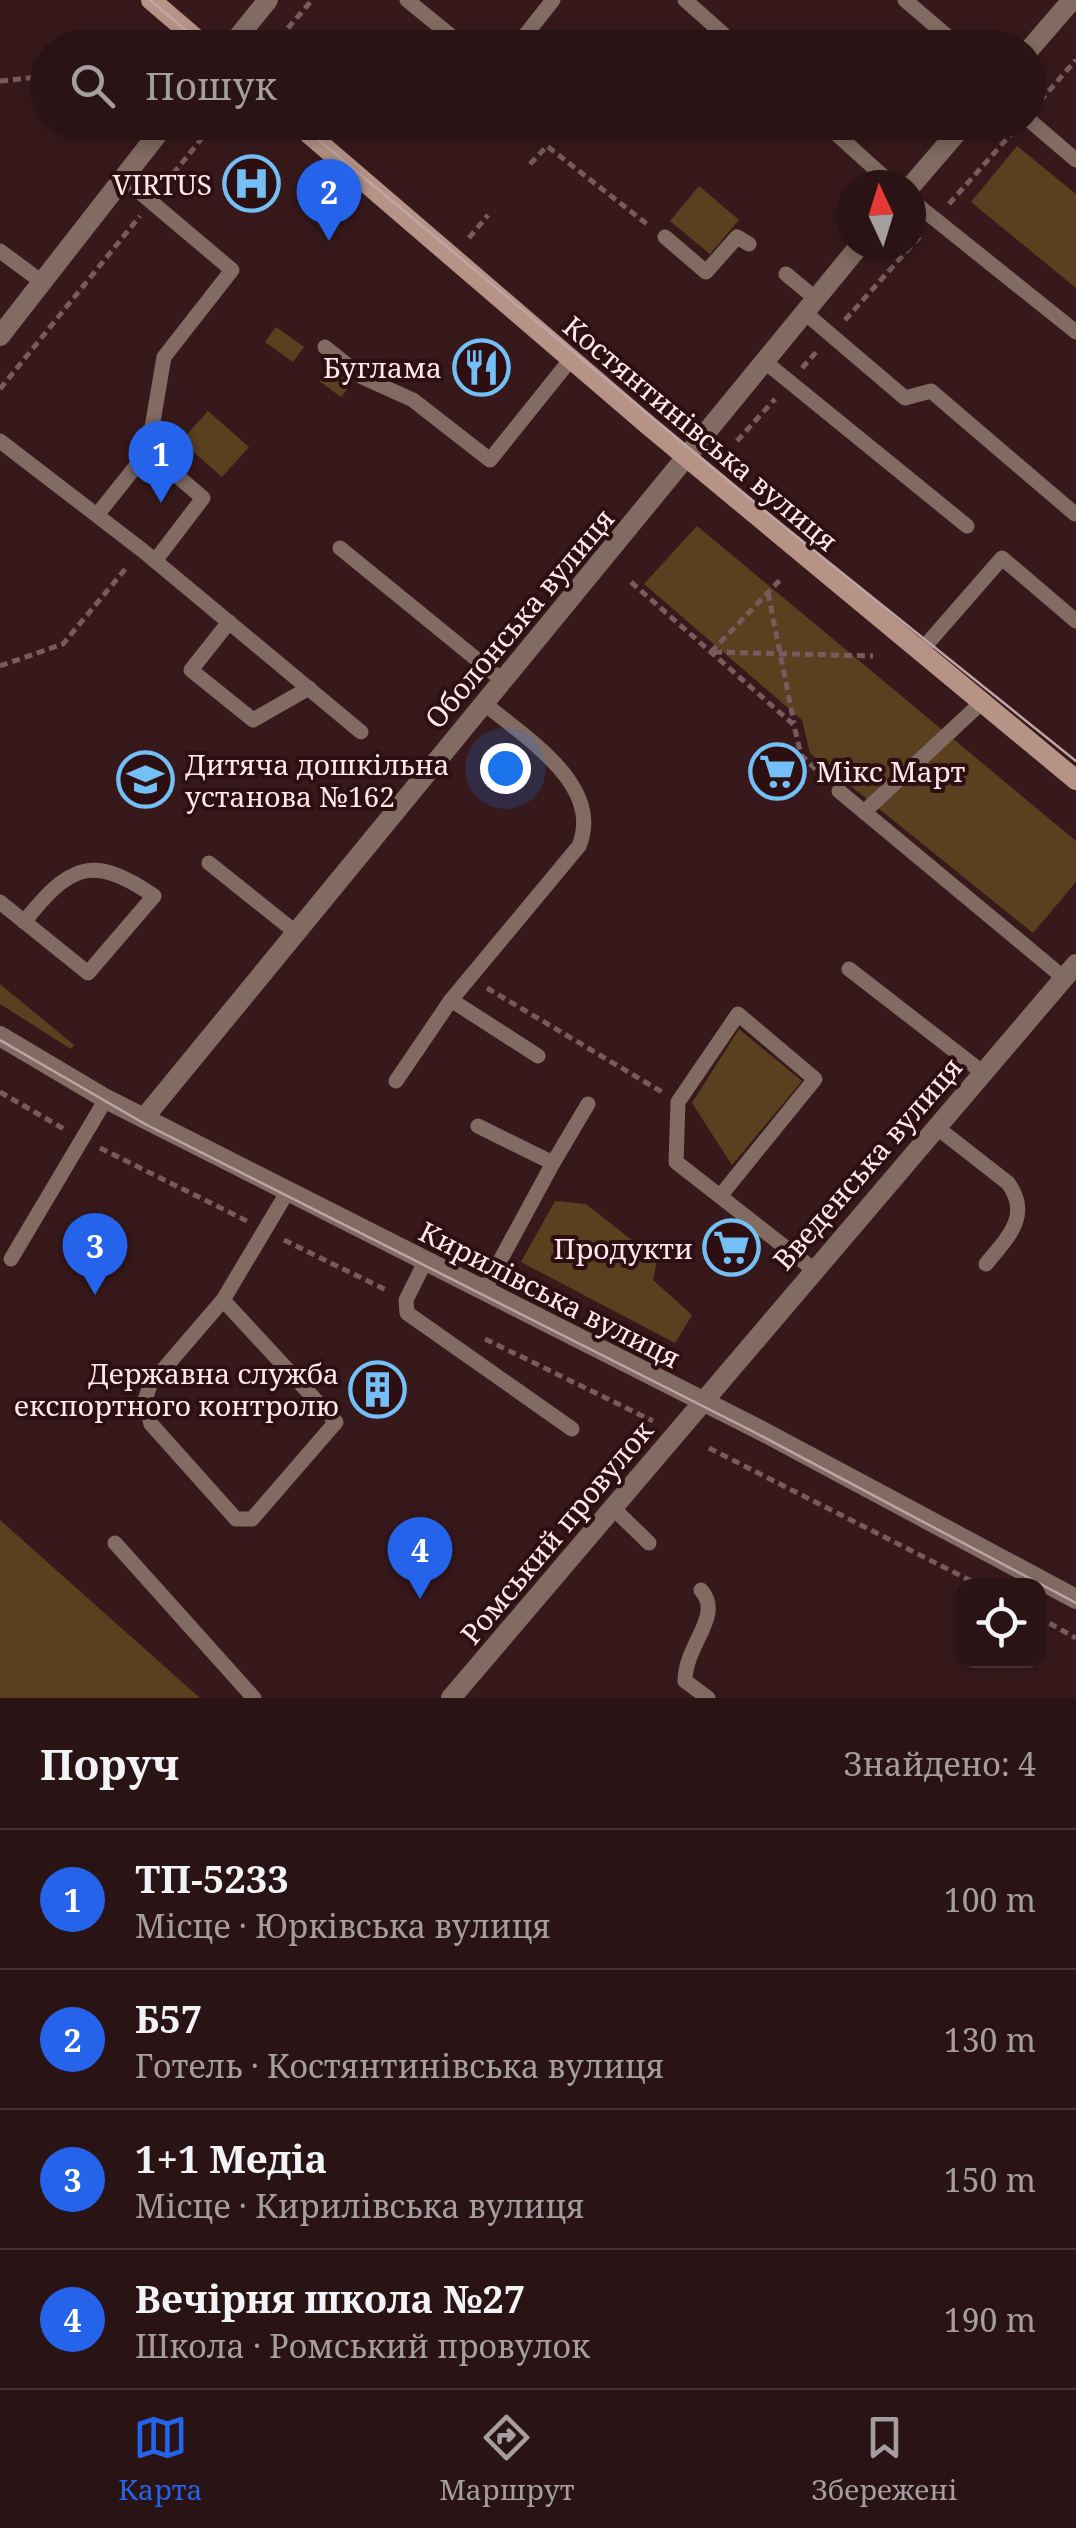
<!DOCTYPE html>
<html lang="uk">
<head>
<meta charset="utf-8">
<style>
  body { margin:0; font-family:"Noto Serif",serif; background:#362022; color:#f1f3f6 }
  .controls { position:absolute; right:30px; bottom:30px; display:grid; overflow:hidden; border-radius:20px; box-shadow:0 5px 15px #0003 }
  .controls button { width:90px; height:90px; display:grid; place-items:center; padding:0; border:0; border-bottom:2px solid #463234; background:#2a1314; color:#f1f3f6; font:50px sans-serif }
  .compass { position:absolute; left:836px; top:170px; width:90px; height:90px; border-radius:50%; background:#2a1314; box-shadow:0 5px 15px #0003; rotate:356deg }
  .you { position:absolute; left:505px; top:768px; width:35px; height:35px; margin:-25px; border:8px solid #fff; border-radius:50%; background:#1a73e8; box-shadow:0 0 0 15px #1a73e833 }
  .badge { display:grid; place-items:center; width:65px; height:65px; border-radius:50%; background:#2563eb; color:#fff; font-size:32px; font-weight:700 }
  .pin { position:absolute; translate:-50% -82px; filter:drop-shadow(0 2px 5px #0008) }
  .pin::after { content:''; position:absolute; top:52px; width:35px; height:30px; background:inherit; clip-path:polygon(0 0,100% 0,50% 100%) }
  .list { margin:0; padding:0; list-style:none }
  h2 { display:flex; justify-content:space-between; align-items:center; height:130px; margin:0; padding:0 40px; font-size:42px }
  h2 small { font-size:32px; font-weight:400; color:#a59ea0 }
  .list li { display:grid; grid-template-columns:65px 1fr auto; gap:30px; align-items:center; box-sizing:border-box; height:140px; padding:0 40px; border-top:2px solid #463234 }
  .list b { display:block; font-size:38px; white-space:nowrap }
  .list p { margin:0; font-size:32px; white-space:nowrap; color:#a59ea0 }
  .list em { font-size:32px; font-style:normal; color:#a59ea0 }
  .icon { flex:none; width:55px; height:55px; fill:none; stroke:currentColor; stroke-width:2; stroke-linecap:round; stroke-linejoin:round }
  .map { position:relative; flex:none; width:1076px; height:1698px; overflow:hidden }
  .search { position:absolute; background:#2a1314; box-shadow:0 5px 15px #0003; left:30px; right:30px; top:30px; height:110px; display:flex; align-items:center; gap:25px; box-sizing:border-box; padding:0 35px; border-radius:55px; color:#a59ea0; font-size:38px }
  .sheet { height:690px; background:#2a1314 }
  nav { display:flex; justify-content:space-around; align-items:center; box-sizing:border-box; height:140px; border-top:2px solid #463234; background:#2a1314; font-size:28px; color:#a59ea0 }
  nav a { display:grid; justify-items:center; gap:5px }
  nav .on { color:#2563eb }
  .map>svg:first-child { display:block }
  .green { fill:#5b4020 }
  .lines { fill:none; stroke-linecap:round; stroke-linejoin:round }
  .path { stroke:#785c5d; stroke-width:5; stroke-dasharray:8 5; stroke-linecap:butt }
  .service { stroke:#816b62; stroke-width:15 }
  .minor { stroke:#816b62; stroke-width:20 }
  .tertiary { stroke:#816b62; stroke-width:20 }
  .secondary { stroke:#b69385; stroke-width:20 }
  .tram { stroke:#bfa5a7; stroke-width:2.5 }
  .labels { text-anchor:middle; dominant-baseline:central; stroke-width:8; stroke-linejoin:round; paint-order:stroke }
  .poi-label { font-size:28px; fill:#ffe8e9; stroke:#2d0f12; text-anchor:end }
  .street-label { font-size:28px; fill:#ffe8e9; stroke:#2d0f12 }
</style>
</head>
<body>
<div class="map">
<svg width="1076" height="1698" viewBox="0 0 1076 1698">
  <rect width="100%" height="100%" fill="#38191b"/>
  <!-- green -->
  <g class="green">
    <path d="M1017 146 1076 194V288L971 202Z"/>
    <path d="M699 186 739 220 710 254 670 221Z"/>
    <path d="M276 327 304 347 293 362 265 342Z"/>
    <path d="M331 367 352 383 341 397 319 381Z"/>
    <path d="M208 411 249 447 222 477 181 441Z"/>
    <path d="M697 526 1076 841V882L1033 933 810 753 802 720 644 584Z"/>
    <path d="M0 984 74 1045 71 1049 0 1004Z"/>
    <path d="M739 1029 802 1081 732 1165 692 1103Z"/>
    <path d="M555 1201 586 1204 657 1260 653 1280 692 1315 675 1343 521 1262Z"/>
    <path d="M0 1520 200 1698H0Z"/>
  </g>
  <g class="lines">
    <!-- path -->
    <g class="path">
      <path d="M271 48 312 0"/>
      <path d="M0 81 48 76"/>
      <path d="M1040 101 1076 60"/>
      <path d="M530 164 547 146 647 224"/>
      <path d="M165 184 215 122"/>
      <path d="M949 204 1011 134"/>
      <path d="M469 238 488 215"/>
      <path d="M845 320 921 235"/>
      <path d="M802 368 818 350"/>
      <path d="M0 389 140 216"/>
      <path d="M737 441 775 399"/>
      <path d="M631 582 794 725 801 755 826 779"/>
      <path d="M768 593 794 723"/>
      <path d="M711 652 780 580"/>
      <path d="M714 652 873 656"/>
      <path d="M0 666 63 644 127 567"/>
      <path d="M487 988 662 1092"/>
      <path d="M0 1092 64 1129"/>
      <path d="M100 1148 247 1221"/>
      <path d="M284 1240 386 1290"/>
      <path d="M485 1339 653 1421"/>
      <path d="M709 1448 981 1586"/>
      <path d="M1038 1617 1076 1638"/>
    </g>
    <!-- service -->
    <g class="service">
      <path d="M407 0 466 48"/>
      <path d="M685 0 739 48"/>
      <path d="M905 0 961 48"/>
      <path d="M515 48 553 0"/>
      <path d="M1028 119 1076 160"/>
      <path d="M823 122 893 185"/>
      <path d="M123 178 232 270 164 357 148 451"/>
      <path d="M911 200 1076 332"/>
      <path d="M665 237 706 272 737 237 749 244"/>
      <path d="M0 251 42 282"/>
      <path d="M786 274 815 298"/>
      <path d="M804 312 905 398 931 391 1075 514"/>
      <path d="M325 347 362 377 413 400 490 460 571 359"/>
      <path d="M764 361 967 526"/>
      <path d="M0 441 142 550 361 732"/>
      <path d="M97 515 148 451 203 498 155 561"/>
      <path d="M340 548 502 680"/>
      <path d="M229 622 191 670 253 720 309 688"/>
      <path d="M920 652 1002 558 1076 621"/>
      <path d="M839 791 1064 978"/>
      <path d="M864 812 981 703"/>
      <path d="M209 863 294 931"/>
      <path d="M0 902 88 973 154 896C91 852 68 867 24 922"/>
      <path d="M849 969 982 1072"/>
      <path d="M451 1000 538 1056"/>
      <path d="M396 1081 451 1000 579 846C604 785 525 738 484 703"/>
      <path d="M478 1126 553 1163 483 1292"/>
      <path d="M935 1126 1008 1183C1032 1216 1007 1238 986 1264"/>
      <path d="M553 1163 588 1104"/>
      <path d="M721 1195 815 1079 738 1014 678 1102 676 1162 813 1269"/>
      <path d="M11 1259 106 1099"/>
      <path d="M425 1262 406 1300 407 1313 572 1429"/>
      <path d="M223 1300 336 1422 252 1519H236L151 1424 145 1400 150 1385 223 1300 288 1191"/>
      <path d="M614 1509 649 1543"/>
      <path d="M115 1543 254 1698"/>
      <path d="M701 1590C724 1616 685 1644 685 1681L708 1698"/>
    </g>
    <!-- minor -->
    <g class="minor">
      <path d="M229 48 268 0"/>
      <path d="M1028 51 1072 0"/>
      <path d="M911 186 966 122"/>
      <path d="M0 336 167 122"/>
      <path d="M144 1118 860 245"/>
      <path d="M451 1698 1076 964"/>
    </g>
    <!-- tertiary -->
    <path class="tertiary" d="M0 1036 106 1099 762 1431 1076 1599"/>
    <!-- secondary -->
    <g class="secondary">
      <path d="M151 0 207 48"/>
      <path d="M295 122 649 426 1076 780"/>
    </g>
    <!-- tram -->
    <g class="tram">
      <path d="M150 0 207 48"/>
      <path d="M297 122 755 503 1076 761"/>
      <path d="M0 1040 145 1124 754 1432 1076 1603"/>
    </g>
  </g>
  <!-- icons -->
  <defs>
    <symbol id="hospital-ring" viewBox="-11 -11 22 22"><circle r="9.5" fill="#2d0f12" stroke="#74c0f6" stroke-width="1.5"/><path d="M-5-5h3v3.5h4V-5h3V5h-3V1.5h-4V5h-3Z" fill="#74c0f6"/></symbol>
    <symbol id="restaurant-ring" viewBox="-11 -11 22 22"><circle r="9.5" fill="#2d0f12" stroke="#74c0f6" stroke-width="1.5"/><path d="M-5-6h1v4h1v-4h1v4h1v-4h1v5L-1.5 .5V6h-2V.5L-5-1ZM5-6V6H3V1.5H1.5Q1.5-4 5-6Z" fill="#74c0f6"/></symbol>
    <symbol id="supermarket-ring" viewBox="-11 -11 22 22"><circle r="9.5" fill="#2d0f12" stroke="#74c0f6" stroke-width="1.5"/><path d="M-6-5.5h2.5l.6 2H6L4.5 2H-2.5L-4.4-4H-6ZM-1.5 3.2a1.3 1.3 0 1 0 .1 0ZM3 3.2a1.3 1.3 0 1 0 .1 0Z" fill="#74c0f6"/></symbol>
    <symbol id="school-ring" viewBox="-11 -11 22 22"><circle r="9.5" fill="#2d0f12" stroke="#74c0f6" stroke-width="1.5"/><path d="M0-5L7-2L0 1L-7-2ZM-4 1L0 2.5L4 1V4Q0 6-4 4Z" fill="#74c0f6"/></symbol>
    <symbol id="building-ring" viewBox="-11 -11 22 22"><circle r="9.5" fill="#2d0f12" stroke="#74c0f6" stroke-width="1.5"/><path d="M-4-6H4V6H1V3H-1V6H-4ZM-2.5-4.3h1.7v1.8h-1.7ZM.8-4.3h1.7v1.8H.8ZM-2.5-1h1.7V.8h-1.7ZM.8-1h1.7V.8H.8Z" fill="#74c0f6"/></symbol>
  </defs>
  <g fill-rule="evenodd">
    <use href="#hospital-ring" x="220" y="152" width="63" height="63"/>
    <use href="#restaurant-ring" x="450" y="336" width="63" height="63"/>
    <use href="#supermarket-ring" x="746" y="740" width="63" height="63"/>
    <use href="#school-ring" x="114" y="748" width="63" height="63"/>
    <use href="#supermarket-ring" x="700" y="1216" width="63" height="63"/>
    <use href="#building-ring" x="346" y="1358" width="63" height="63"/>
  </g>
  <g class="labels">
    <!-- poi labels -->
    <g class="poi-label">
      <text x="212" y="184">VIRTUS</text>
      <text x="442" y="367">Буглама</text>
      <text x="185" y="764" text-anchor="start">Дитяча дошкільна<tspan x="185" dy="32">установа №162</tspan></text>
      <text x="816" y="771" text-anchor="start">Мікс Март</text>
      <text x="693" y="1248">Продукти</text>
      <text x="339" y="1373">Державна служба<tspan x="339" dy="32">експортного контролю</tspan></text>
    </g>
    <!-- street labels -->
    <g class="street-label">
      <text transform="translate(701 433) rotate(40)">Костянтинівська вулиця</text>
      <text transform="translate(519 618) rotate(-50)">Оболонська вулиця</text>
      <text transform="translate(867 1163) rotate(-49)">Введенська вулиця</text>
      <text transform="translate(550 1294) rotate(27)">Кирилівська вулиця</text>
      <text transform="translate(556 1532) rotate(-50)">Ромський провулок</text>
    </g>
  </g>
</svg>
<div class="controls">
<button><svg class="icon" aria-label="locate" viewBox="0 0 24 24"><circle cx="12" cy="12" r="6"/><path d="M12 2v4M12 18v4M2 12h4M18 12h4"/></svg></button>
</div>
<svg class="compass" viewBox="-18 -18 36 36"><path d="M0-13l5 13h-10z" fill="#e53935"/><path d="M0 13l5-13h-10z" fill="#a59ea0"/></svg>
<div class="you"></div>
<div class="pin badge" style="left:161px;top:503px">1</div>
<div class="pin badge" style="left:329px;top:241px">2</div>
<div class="pin badge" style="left:95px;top:1295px">3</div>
<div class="pin badge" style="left:420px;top:1599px">4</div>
<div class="search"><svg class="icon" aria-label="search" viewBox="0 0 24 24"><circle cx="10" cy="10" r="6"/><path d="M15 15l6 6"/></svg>Пошук</div>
</div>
<section class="sheet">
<h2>Поруч<small>Знайдено: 4</small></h2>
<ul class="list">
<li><span class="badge">1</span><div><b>ТП-5233</b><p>Місце · Юрківська вулиця</p></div><em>100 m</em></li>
<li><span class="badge">2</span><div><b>Б57</b><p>Готель · Костянтинівська вулиця</p></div><em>130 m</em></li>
<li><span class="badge">3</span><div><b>1+1 Медіа</b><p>Місце · Кирилівська вулиця</p></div><em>150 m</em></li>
<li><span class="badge">4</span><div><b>Вечірня школа №27</b><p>Школа · Ромський провулок</p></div><em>190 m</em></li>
</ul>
</section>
<nav>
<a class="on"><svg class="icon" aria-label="map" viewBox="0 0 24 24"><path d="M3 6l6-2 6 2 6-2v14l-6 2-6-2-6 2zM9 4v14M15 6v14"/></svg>Карта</a>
<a><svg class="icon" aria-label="directions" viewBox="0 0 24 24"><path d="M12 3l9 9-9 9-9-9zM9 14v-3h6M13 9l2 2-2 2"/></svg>Маршрут</a>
<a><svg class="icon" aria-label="saved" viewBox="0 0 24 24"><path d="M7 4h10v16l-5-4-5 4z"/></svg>Збережені</a>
</nav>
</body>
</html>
